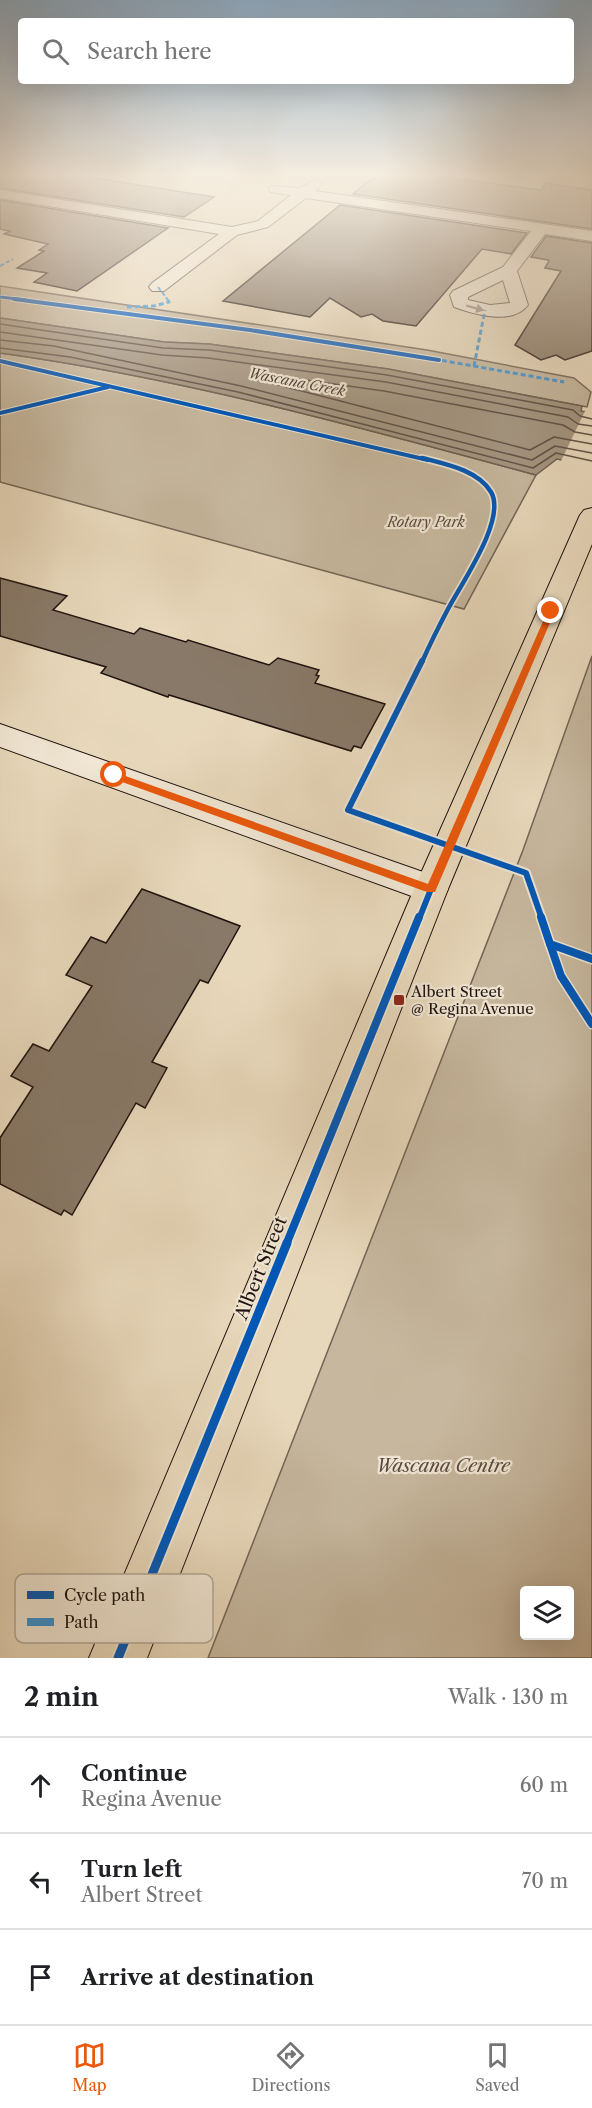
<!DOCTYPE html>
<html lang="en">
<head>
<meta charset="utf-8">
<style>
  body { margin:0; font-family:"Libre Caslon Text",serif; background:#f2f2f2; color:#202124 }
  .controls { position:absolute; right:18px; bottom:18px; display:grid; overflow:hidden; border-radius:6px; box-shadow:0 6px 24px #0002 }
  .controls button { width:54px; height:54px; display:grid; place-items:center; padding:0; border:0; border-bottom:2px solid #e0e0e0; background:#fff; color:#202124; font:30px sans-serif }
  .stop { position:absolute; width:18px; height:18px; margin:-14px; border:4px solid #ea580c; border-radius:50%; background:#fff }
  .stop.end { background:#ea580c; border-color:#fff; box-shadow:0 2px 6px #0008 }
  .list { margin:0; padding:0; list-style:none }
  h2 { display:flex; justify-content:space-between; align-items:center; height:78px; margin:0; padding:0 24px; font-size:26px }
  h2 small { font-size:20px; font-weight:400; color:#757577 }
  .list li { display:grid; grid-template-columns:39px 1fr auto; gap:18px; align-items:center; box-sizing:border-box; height:96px; padding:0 24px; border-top:2px solid #e0e0e0 }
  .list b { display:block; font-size:22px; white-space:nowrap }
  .list p { margin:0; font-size:20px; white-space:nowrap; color:#757577 }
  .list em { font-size:20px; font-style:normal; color:#757577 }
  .icon { flex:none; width:33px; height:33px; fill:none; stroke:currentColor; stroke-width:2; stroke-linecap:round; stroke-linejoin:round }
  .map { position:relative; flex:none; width:592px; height:1658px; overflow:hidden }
  .search { position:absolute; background:#fff; box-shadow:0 6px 24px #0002; left:18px; right:18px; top:18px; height:66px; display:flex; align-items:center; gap:15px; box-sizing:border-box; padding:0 21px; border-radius:6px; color:#757577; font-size:22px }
  .sheet { height:366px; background:#fff }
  nav { display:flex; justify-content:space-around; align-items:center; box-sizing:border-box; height:84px; border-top:2px solid #e0e0e0; background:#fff; font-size:16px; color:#757577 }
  nav a { display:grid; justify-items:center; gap:3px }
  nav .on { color:#ea580c }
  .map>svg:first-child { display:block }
  .green { fill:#c6b79e; stroke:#726556; stroke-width:1.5; fill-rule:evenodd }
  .water { fill:#a49581; stroke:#6f6153; stroke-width:1.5 }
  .pier { fill:#e8d8bb }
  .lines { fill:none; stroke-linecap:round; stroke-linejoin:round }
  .shore { stroke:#625448; stroke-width:1.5 }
  .building { fill:#887968; stroke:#1f130f; stroke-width:1.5 }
  .street-casing { stroke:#51443a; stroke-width:2 }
  .secondary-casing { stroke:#1f130f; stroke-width:2 }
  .primary-casing { stroke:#1f130f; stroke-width:2 }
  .street { fill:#f0e6d3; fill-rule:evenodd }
  .secondary { fill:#f0e6d3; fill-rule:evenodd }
  .primary { fill:#e8d8bb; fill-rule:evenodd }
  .quiet-far1 { stroke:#3a92d2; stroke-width:2; stroke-dasharray:4.5 2; stroke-linecap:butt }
  .quiet { stroke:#3a92d2; stroke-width:3; stroke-dasharray:5 3; stroke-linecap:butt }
  .cycleway-far5-casing { stroke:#f0e6d3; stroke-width:4.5 }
  .cycleway-far4-casing { stroke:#f0e6d3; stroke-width:6 }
  .cycleway-far3-casing { stroke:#f0e6d3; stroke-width:8 }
  .cycleway-far2-casing { stroke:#f0e6d3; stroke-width:10 }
  .cycleway-far1-casing { stroke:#f0e6d3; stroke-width:11 }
  .cycleway-casing { stroke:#f0e6d3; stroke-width:13 }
  .cycleway-far5 { stroke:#0057b8; stroke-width:3 }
  .cycleway-far4 { stroke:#0057b8; stroke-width:4 }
  .cycleway-far3 { stroke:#0057b8; stroke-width:4.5 }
  .cycleway-far2 { stroke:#0057b8; stroke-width:6 }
  .cycleway-far1 { stroke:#0057b8; stroke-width:8 }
  .cycleway { stroke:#0057b8; stroke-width:9 }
  .oneway { fill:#92877b }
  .route { fill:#ea580c }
  .poi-dot { fill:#8f2418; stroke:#f0e6d3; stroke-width:2 }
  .labels { text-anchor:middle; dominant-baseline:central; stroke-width:4.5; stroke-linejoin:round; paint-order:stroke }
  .far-water-label { font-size:14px; font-style:italic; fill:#54473d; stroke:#f0e6d3 }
  .far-park-label { font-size:14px; font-style:italic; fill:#594c41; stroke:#f0e6d3 }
  .poi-label { font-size:15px; fill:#1f130f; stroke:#f0e6d3; text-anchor:start }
  .near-street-label { font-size:18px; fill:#1f130f; stroke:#f0e6d3 }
  .near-park-label { font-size:18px; font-style:italic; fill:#594c41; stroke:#f0e6d3 }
  .key { fill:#f0e6d3; stroke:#b1a798; stroke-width:1.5 }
  .key-label { font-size:16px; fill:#1f130f }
</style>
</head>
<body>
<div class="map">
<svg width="592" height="1658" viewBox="0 0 592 1658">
  <rect width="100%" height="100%" fill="#e8d8bb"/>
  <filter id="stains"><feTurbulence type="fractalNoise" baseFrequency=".00333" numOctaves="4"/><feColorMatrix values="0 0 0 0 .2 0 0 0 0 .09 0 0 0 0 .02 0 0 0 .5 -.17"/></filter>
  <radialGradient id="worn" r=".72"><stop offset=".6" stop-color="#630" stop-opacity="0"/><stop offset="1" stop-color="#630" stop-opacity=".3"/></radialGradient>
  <!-- green -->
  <g class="green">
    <path d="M0 286 427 350 574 378 591 392 587 407 388 369 209 344 164 342 0 318Z"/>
    <path d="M0 353C182 378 359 427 536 475L464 609 0 482Z"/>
    <path d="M592 656V1658H208L523 850ZM570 1590V1636H524V1590Z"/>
  </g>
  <!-- water -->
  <path class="water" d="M0 318 164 342 209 344 388 369 582 406 581 411 592 413V467L557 459 536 475C359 427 182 378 0 353Z"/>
  <!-- pier -->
  <path class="pier" d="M586 409 592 410V470L560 463Z"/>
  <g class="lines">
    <!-- shore -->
    <g class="shore">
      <path d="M0 324 163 348 209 350 387 375 573 410 580 416 592 419"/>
      <path d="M0 332 162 355 208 358 386 382 568 417 578 424 592 426"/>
      <path d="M0 340 54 346 241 386 532 460 555 446 592 453"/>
      <path d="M0 348 70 357 238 392 533 468 556 453 592 461"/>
      <path d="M592 435 575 432 563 425 384 391 256 373 253 376 255 379 530 450 554 437 592 444"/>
    </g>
  </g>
  <!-- building -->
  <g class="building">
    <path d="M0 174H69L214 197 184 217 0 188Z"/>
    <path d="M384 174 418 176 421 174 541 190 546 183 592 190V229L353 194 367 182Z"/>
    <path d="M0 200 168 228 77 291 34 282 47 273 17 268 44 251 39 250 48 244 4 234 10 231 0 229Z"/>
    <path d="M340 205 527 233 511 254 482 249 416 326 383 321 372 314 361 317 330 298 310 317 223 301Z"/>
    <path d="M546 236 592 243V351L565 360 556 355 541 360 515 345 561 271 545 268 549 261 548 260 531 257Z"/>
    <path d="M0 578 67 596 53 610 134 634 140 628 186 642 188 640 269 665 278 658 319 670 316 675 319 676 315 683 385 704 361 748 354 746 351 751 169 695 168 697 101 673 106 667 0 636Z"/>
    <path d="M142 889 240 926 208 983 200 980 152 1062 167 1068 145 1108 136 1103 72 1215 64 1210 61 1215 0 1184V1138L33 1087 11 1076 33 1044 49 1051 92 986 66 975 91 937 106 943Z"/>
  </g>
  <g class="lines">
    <defs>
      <path id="street" d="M315 180 322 184 315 191 592 231V241L545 234 517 271 528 305C512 326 474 314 454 307L450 295 453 291 503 267 531 231 306 198 268 227 237 235 164 291H152L149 287 152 283 219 234 0 198V190L232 227 258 221 291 195 271 192 269 189 271 186 300 188ZM503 280 510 303 490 305 468 300V297Z"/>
      <path id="secondary" d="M0 724 443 879 448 889 443 899 431 903 0 747Z"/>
      <path id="primary" d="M592 508V544L448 889 147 1658H89L414 889 580 515 584 510Z"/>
    </defs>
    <!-- street casing -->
    <use href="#street" class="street-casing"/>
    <!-- secondary casing -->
    <use href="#secondary" class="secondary-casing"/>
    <!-- primary casing -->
    <use href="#primary" class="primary-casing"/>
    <!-- street -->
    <use href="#street" class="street"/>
    <!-- secondary -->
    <use href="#secondary" class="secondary"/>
    <!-- primary -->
    <use href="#primary" class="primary"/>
    <!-- quiet-far1 -->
    <g class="quiet-far1">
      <path d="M0 266 13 259"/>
      <path d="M158 287 168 300"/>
    </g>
    <!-- quiet -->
    <g class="quiet">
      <path d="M127 307 154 306 169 302 167 299"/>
      <path d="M434 359 564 382"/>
      <path d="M474 366 485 310"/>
    </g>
    <defs>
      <path id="cycleway-far5" d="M0 297 26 300"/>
      <g id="cycleway-far4">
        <path d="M14 299 250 330 439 360"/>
        <path d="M0 361 428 460"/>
        <path d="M0 413 108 387"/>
      </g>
      <path id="cycleway-far3" d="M422 662C430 644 439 626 448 609 461 584 507 519 491 492 478 470 445 464 422 458"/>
      <g id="cycleway-far2">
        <path d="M422 661 348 810 526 873 542 919"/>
        <path d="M419 919 431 889"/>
      </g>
      <g id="cycleway-far1">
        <path d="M541 917 550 944 592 959"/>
        <path d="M550 944 561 976 592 1024"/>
        <path d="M286 1245 419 917"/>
      </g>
      <path id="cycleway" d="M118 1658 287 1243"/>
    </defs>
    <!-- cycleway-far5 casing -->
    <use href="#cycleway-far5" class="cycleway-far5-casing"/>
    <!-- cycleway-far4 casing -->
    <use href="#cycleway-far4" class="cycleway-far4-casing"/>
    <!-- cycleway-far3 casing -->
    <use href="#cycleway-far3" class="cycleway-far3-casing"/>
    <!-- cycleway-far2 casing -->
    <use href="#cycleway-far2" class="cycleway-far2-casing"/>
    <!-- cycleway-far1 casing -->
    <use href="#cycleway-far1" class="cycleway-far1-casing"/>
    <!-- cycleway casing -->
    <use href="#cycleway" class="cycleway-casing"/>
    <!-- cycleway-far5 -->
    <use href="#cycleway-far5" class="cycleway-far5"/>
    <!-- cycleway-far4 -->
    <use href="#cycleway-far4" class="cycleway-far4"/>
    <!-- cycleway-far3 -->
    <use href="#cycleway-far3" class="cycleway-far3"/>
    <!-- cycleway-far2 -->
    <use href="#cycleway-far2" class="cycleway-far2"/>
    <!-- cycleway-far1 -->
    <use href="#cycleway-far1" class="cycleway-far1"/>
    <!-- cycleway -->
    <use href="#cycleway" class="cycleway"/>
  </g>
  <!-- one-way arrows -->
  <defs><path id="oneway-solid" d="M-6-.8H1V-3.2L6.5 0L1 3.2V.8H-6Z" transform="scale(1.5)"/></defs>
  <use class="oneway" href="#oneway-solid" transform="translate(475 308) rotate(15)"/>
  <!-- sky -->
  <linearGradient id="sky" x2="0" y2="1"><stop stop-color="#8da8bf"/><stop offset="0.43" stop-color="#f5ede0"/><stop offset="1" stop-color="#f5ede0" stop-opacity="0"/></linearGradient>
  <rect width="592" height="406" fill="url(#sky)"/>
  <!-- route -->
  <path class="route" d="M548 610 555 611 435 892H427L111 778 109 775 111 773H117L428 884Z"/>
  <!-- markers -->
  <rect class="poi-dot" x="393" y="994" width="12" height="12" rx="3"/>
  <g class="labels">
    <!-- far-water labels -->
    <g class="far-water-label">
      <text transform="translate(297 382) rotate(11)">Wascana Creek</text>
    </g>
    <!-- far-park labels -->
    <g class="far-park-label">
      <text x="426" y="522">Rotary Park</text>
    </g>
    <!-- poi labels -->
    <g class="poi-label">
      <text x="411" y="991">Albert Street<tspan x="411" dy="17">@ Regina Avenue</tspan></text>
    </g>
    <!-- near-street labels -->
    <g class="near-street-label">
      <text transform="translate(261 1268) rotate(-68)">Albert Street</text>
    </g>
    <!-- near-park labels -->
    <g class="near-park-label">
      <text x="443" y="1466">Wascana Centre</text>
    </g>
  </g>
  <!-- legend -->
  <rect x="15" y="1574" width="198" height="69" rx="9" class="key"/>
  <rect x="27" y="1591" width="27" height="8" fill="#0057b8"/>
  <rect x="27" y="1618" width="27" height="8" fill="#3a92d2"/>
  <g class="key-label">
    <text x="64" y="1601">Cycle path</text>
    <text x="64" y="1628">Path</text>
  </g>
  <rect width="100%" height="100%" filter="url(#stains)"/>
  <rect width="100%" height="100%" fill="url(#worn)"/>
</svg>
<div class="controls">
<button><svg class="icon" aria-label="layers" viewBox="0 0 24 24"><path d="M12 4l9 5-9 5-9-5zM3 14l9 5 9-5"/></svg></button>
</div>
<div class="stop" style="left:114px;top:775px"></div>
<div class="stop end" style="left:551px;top:611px"></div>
<div class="search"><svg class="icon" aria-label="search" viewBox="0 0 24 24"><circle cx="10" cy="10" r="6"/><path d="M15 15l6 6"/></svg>Search here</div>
</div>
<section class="sheet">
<h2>2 min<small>Walk · 130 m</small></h2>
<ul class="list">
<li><svg class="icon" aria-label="ahead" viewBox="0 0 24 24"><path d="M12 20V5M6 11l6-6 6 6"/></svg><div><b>Continue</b><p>Regina Avenue</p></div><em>60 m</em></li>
<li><svg class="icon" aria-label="left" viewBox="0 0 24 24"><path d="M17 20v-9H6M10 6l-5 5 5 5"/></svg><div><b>Turn left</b><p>Albert Street</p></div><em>70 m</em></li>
<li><svg class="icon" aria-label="arrive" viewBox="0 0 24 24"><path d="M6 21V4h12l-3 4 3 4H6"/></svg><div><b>Arrive at destination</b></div></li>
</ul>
</section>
<nav>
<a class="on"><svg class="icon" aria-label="map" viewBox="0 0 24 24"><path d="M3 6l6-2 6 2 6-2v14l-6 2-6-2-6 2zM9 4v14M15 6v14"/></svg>Map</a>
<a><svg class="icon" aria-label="directions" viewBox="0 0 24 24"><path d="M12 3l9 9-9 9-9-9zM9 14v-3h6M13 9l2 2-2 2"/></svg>Directions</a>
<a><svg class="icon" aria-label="saved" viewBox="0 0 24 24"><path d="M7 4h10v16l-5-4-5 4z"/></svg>Saved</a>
</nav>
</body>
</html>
